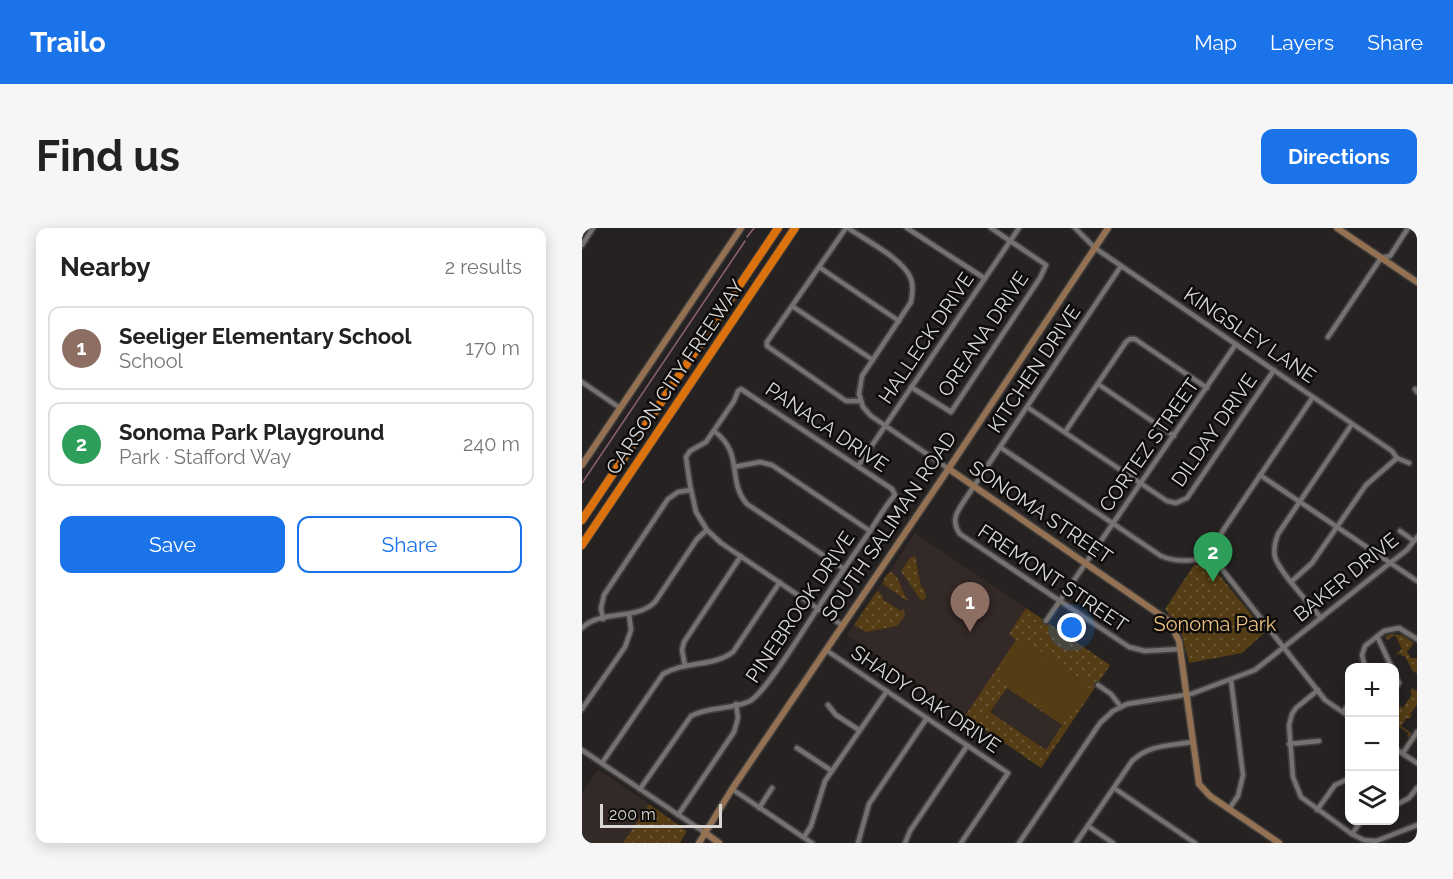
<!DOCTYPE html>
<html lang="en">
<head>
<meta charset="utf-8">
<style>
  body { margin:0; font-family:Raleway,sans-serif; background:#f6f6f6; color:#222 }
  .controls { position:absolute; right:18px; bottom:18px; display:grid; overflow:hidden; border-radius:12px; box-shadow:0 3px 15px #0003 }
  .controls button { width:54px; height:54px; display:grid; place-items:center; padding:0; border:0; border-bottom:2px solid #e0e0e0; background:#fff; color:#222; font:30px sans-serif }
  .scale { position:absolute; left:18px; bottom:15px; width:122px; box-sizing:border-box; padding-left:6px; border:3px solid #d9d7d6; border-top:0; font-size:16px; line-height:21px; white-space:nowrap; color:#d9d7d6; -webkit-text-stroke:4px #0d0c0b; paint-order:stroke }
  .you { position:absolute; left:490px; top:400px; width:21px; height:21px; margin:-15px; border:4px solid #fff; border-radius:50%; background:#1a73e8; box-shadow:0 0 0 9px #1a73e833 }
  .badge { display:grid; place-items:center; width:39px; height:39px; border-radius:50%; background:#1a73e8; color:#fff; font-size:20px; font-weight:700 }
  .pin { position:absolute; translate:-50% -50px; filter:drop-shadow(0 2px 3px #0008) }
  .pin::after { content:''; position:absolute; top:32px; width:21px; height:18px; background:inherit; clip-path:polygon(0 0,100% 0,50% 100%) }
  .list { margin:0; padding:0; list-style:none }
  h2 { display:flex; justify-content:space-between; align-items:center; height:78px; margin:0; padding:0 24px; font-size:26px }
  h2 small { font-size:20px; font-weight:400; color:#767676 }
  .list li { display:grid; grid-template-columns:39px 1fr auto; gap:18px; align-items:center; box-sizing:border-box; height:84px; margin:0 12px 12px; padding:0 12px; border:2px solid #e0e0e0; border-radius:12px }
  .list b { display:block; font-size:22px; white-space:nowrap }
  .list p { margin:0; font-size:20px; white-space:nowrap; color:#767676 }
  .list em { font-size:20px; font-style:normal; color:#767676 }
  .actions { display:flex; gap:12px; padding:18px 24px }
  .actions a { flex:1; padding:14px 0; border:2px solid #1a73e8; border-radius:12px; text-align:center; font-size:21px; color:#1a73e8 }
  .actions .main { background:#1a73e8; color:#fff }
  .icon { flex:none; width:33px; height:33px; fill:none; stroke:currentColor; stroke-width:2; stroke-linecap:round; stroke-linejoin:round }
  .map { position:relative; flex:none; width:835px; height:615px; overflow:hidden; border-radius:12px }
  header { display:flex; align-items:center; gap:36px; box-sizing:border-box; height:84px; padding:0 30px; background:#1a73e8; color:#fff }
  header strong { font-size:28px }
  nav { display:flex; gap:33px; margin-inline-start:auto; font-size:21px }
  .intro { display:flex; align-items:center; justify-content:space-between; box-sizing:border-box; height:144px; padding:0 36px }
  h1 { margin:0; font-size:42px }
  .button { padding:15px 27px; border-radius:12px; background:#1a73e8; color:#fff; font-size:21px; font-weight:700 }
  main { display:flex; gap:36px; padding:0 36px }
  aside { flex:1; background:#fff; border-radius:12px; box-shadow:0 3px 15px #0003 }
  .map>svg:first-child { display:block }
  .built { fill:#332927 }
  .green { fill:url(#green-dots); fill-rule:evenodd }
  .pitch { fill:#543c14 }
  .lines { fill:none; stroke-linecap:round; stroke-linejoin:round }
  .stream { stroke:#8f6278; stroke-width:1.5 }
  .street-casing { stroke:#3f3c3c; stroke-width:8 }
  .secondary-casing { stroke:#3f3c3c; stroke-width:9 }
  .highway-casing { stroke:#3f3c3c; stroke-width:10 }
  .street { stroke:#757170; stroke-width:4.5 }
  .secondary { stroke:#947152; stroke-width:6 }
  .highway { stroke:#db720d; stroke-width:8 }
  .labels { text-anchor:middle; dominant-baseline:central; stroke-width:5; stroke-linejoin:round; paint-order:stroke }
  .street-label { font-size:20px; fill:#d9d7d6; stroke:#0d0c0b }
  .park-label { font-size:20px; fill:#ebc080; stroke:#0d0c0b }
</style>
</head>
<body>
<header>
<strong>Trailo</strong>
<nav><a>Map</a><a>Layers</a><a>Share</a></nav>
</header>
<div class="intro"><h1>Find us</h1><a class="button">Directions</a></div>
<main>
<aside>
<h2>Nearby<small>2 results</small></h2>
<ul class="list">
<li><span class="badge" style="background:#8d6e63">1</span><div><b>Seeliger Elementary School</b><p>School</p></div><em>170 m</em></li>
<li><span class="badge" style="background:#2e9e5b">2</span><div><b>Sonoma Park Playground</b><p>Park · Stafford Way</p></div><em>240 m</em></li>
</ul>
<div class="actions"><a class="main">Save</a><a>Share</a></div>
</aside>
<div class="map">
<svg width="835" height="615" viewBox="0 0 835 615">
  <defs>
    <pattern id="green-dots" width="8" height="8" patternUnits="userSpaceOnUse" patternTransform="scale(1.5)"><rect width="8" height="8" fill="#543c14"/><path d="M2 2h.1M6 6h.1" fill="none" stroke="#6c5735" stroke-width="1.8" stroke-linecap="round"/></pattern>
  </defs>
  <rect width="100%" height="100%" fill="#252221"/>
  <!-- built -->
  <g class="built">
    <path d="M333 305 528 437 459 540 265 407Z"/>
    <path d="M16 541 67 576 41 615H0V565Z"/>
  </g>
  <!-- green -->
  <g class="green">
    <path d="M333 328 339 359 342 360 344 369 341 373 338 371 319 343 328 330Z"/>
    <path d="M631 335 634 343 682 402V405L660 425 607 435 599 404 583 381 612 337Z"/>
    <path d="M309 344C320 351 318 363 326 372H324L302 357C300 352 305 345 309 344Z"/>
    <path d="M295 363 301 368 300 371 319 383 322 381 323 388 315 398 284 404 272 397Z"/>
    <path d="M444 380 528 437 459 540 383 488 434 412 427 406ZM425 460 480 497 464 522 408 484Z"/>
    <path d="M809 406 820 407 832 415 825 424 829 430H835V446L830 442 823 428H820L819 426 813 427 820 421 813 407 805 412 803 409Z"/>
    <path d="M830 460 835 463V477L828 486 830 487 827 491 825 490 819 498 831 506 828 510 825 508 826 505 813 496V491L817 484 815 482 818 478 821 480 830 466 828 464Z"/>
    <path d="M67 576 105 603 98 615H41Z"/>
  </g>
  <!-- pitch -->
  <path class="pitch" d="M439 410 508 457 482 495 413 449Z"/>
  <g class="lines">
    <!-- stream -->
    <g class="stream">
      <path d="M165 9 172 0"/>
      <path d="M0 255 163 13"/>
    </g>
    <defs>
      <g id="street">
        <path d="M264 0 185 114V118L264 173H279"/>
        <path d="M266 0C283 12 322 31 329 51 332 59 330 67 329 74L280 148 277 166 281 179 289 188 367 241"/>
        <path d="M325 0 402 50"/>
        <path d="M493 0 513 20 810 223 815 230 827 235"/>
        <path d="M0 17 11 0"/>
        <path d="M539 38 382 273C374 285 369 293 378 306L547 419 563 423 598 421"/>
        <path d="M237 39 317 93"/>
        <path d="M210 78 291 132"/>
        <path d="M746 109 799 30 808 28 826 0"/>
        <path d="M0 154 38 180"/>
        <path d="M516 156 592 208"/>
        <path d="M329 159 369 184 458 50 464 37 409 0"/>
        <path d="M833 161 835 164"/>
        <path d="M731 169 642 301C633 315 632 326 640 341L743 472 768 489"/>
        <path d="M445 179 585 273 594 275 605 270 692 142"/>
        <path d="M132 203C163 226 144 252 165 276L262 341"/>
        <path d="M483 204 544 114 548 111H553L625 160"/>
        <path d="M418 219 579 328C598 336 615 332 634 328"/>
        <path d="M276 238 437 0"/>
        <path d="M152 239 178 234 190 237 288 303"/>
        <path d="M678 247 835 353"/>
        <path d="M818 303 832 313"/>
        <path d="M709 354 730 335 784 257 815 230"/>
        <path d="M739 390C728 376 697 344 693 329 691 321 693 314 696 306L770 196"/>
        <path d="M21 391 19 380 22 367 86 271 96 264 109 262"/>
        <path d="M464 393 654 116"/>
        <path d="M0 400C19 381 54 393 73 374L115 311 125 302"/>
        <path d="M795 408 810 440"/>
        <path d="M244 422 426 545 379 615"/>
        <path d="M103 438 100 422 102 414 159 328"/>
        <path d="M783 440 780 427 783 418 802 403 817 400 835 411"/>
        <path d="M812 445 817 455 812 462"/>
        <path d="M516 457 529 466 539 479"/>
        <path d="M736 462 714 480 710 486 707 497 711 549 719 569 770 606 782 612 794 613 835 597"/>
        <path d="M246 477 254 487 277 502"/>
        <path d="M0 481 43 419 49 402 47 386"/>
        <path d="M761 484 768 475"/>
        <path d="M707 516 737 513"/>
        <path d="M215 520 250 543"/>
        <path d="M812 520 835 535"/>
        <path d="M0 522 122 604"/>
        <path d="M821 525 835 504"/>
        <path d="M20 535 81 446C103 433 131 439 151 424L198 354"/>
        <path d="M532 560 613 615"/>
        <path d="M58 561 109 488C127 478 150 482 168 473 183 465 220 404 232 386L236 380C252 355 269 331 286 306 295 293 302 279 313 267L310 261 159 161 156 163 152 173 124 214 108 223 104 229 108 257 114 284 125 302 139 315 232 378C242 385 251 391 261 398"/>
        <path d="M150 561 230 615"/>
        <path d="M812 578 827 570 835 560"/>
        <path d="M177 580 190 560"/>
        <path d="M647 581 656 568 661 547 649 452"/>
        <path d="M735 582 753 557 768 550"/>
        <path d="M96 587 152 504 156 490 154 476"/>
        <path d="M506 598 531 615"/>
        <path d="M770 606 780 592"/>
        <path d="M222 609 229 598 243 553 305 463"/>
        <path d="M276 615 287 576 345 490"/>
        <path d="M323 615 328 603 385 518"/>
        <path d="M437 615 518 495 531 483 545 476 609 466 673 442 808 335 825 322 835 309"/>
        <path d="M494 615 550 533C568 516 588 518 610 514"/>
      </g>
      <g id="secondary">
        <path d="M755 0 835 54"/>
        <path d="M0 237 159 0"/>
        <path d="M367 241 587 393 597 413 617 556 628 568 697 615"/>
        <path d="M122 604 137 615"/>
        <path d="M117 615 150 561 363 246 526 0"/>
      </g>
      <g id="highway">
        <path d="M0 292 196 0"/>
        <path d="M0 317 213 0"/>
      </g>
    </defs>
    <!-- street casing -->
    <use href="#street" class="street-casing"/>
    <!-- secondary casing -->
    <use href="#secondary" class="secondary-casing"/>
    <!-- highway casing -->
    <use href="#highway" class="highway-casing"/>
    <!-- street -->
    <use href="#street" class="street"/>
    <!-- secondary -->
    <use href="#secondary" class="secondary"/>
    <!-- highway -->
    <use href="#highway" class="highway"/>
  </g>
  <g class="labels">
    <!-- street labels -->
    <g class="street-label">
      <text transform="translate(401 106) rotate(-56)">OREANA DRIVE</text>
      <text transform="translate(668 107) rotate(34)">KINGSLEY LANE</text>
      <text transform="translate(344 110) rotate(-56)">HALLECK DRIVE</text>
      <text transform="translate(452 141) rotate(-56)">KITCHEN DRIVE</text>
      <text transform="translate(93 149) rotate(-56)">CARSON CITY FREEWAY</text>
      <text transform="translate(245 199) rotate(34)">PANACA DRIVE</text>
      <text transform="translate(632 202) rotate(-55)">DILDAY DRIVE</text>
      <text transform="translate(567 217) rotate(-55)">CORTEZ STREET</text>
      <text transform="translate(459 284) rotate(34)">SONOMA STREET</text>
      <text transform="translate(307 298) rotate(-56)">SOUTH SALIMAN ROAD</text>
      <text transform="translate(764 349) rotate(-39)">BAKER DRIVE</text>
      <text transform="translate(471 350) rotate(34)">FREMONT STREET</text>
      <text transform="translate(218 379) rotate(-56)">PINEBROOK DRIVE</text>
      <text transform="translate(344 471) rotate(34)">SHADY OAK DRIVE</text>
    </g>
    <!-- park labels -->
    <g class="park-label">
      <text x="633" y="396">Sonoma Park</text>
    </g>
  </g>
</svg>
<div class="controls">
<button>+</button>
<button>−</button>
<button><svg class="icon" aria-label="layers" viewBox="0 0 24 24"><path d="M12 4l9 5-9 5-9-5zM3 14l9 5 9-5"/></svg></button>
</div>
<div class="scale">200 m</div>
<div class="you"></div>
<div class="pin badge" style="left:388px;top:404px;background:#8d6e63">1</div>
<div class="pin badge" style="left:631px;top:354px;background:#2e9e5b">2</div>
</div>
</main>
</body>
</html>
